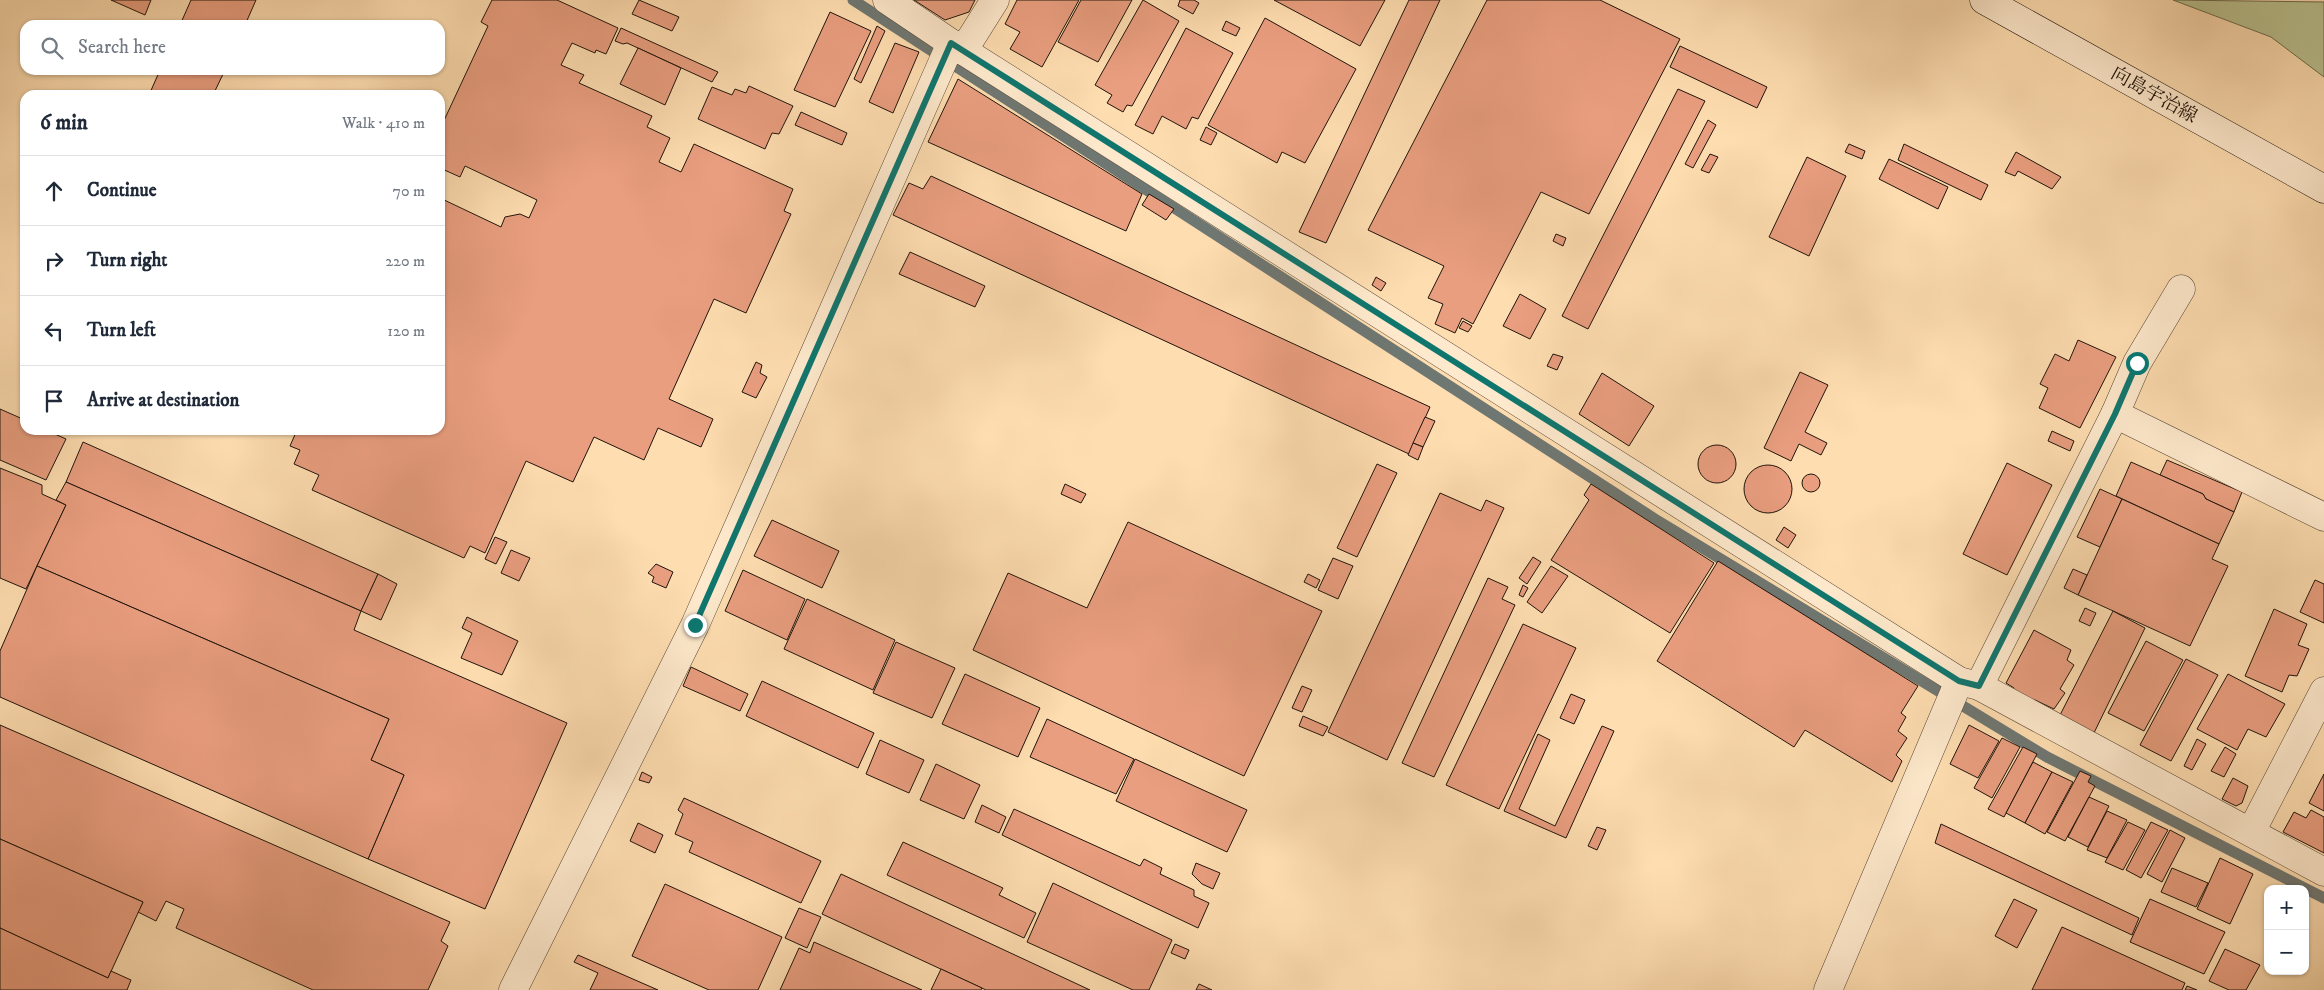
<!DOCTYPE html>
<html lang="en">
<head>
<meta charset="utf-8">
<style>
  body { margin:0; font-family:"IM FELL DW Pica","Noto Serif JP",serif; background:#f2f2f3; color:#1f2937 }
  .controls { position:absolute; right:15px; bottom:15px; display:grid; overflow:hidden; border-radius:10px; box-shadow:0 1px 4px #0004 }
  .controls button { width:45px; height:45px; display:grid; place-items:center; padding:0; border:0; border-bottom:1px solid #e0e1e3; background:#fff; color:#1f2937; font:25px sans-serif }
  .stop { position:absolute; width:15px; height:15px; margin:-11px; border:4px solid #0f766e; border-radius:50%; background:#fff }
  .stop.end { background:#0f766e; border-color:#fff; box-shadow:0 1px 5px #0008 }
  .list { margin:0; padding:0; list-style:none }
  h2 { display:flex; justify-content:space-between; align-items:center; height:65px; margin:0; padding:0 20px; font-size:21px }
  h2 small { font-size:16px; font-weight:400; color:#747a83 }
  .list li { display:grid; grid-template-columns:32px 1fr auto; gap:15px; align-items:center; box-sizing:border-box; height:70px; padding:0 20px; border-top:1px solid #e0e1e3 }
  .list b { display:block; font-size:19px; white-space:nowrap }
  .list em { font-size:16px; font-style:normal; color:#747a83 }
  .icon { flex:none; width:28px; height:28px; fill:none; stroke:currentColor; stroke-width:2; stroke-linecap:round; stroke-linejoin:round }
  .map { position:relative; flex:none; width:2324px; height:990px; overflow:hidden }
  .search { position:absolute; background:#fff; box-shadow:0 1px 4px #0004; left:20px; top:20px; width:425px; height:55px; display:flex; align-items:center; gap:12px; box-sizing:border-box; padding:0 18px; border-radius:15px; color:#747a83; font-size:19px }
  .panel { position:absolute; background:#fff; box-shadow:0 1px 4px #0004; left:20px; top:90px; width:425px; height:345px; border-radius:15px }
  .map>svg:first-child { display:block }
  .green { fill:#bac290; stroke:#6c6b4e }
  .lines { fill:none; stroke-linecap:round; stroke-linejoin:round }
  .stream { stroke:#6f7772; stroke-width:11 }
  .building { fill:#e99e7f; stroke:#1f140b }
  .street-casing { stroke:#574634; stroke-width:29 }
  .secondary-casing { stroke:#1f140b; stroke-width:29 }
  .street { stroke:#fee9cc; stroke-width:28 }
  .secondary { stroke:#fee9cc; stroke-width:28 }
  .route { stroke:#0f766e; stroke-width:6 }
  .labels { text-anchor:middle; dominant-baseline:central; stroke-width:4; stroke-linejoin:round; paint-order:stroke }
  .street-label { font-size:19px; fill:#1f140b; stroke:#fee9cc }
</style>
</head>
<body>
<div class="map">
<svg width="2324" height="990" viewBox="0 0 2324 990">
  <rect width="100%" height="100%" fill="#feddb0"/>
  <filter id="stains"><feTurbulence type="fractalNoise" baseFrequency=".004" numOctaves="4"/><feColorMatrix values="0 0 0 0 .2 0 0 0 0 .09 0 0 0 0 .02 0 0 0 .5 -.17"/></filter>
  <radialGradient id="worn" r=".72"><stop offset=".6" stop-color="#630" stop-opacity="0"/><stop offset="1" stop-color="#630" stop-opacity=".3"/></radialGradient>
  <!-- green -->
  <path class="green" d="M2173 0 2324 2V77L2271 37Z"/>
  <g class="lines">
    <!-- stream -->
    <path class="stream" d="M853 0 1658 521 2047 757 2324 898"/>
  </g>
  <!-- building -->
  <g class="building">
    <path d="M111 0H151L145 15Z"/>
    <path d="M191 0H256L245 25H180Z"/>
    <path d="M492 0H557L618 28 606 54 596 50 595 53 572 43 561 65 584 75 579 83 652 116 647 127 670 138 659 162 681 172 694 144 793 189 784 211 791 214 746 313 714 299 669 399 713 419 701 447 658 428 644 460 594 437 573 482 526 461 485 553 470 546 464 558 312 490 319 475 294 464 300 450 290 446 297 430H440V198L501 227 505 217 520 214 529 218 537 200 465 166 460 177 440 168V129L488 26 481 22Z"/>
    <path d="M639 0 679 17 672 31 632 14Z"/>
    <path d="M914 0H975L969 12 945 20Z"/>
    <path d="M1017 0H1079L1042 67 1010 49 1020 32 1005 24Z"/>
    <path d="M1081 0H1132L1098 62 1058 42Z"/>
    <path d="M1143 0 1179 21 1132 106 1127 105 1123 112 1107 103 1112 95 1095 85Z"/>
    <path d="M1180 0H1194L1199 3 1193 14 1178 6Z"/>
    <path d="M1274 0H1385L1360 46Z"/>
    <path d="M1409 0H1440L1326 243 1299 232Z"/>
    <path d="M1487 0H1600L1680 39 1589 214 1541 192 1473 324 1462 318 1455 333 1435 324 1443 304 1428 298 1444 266 1368 230Z"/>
    <path d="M830 12 871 31 835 107 794 90Z"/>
    <path d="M1265 18 1356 69 1305 163 1282 152 1277 163 1208 125Z"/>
    <path d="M1226 21 1240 28 1236 36 1222 30Z"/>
    <path d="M877 26 885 31 861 83 854 79Z"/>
    <path d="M621 28 718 72 712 82 627 43 623 44 615 41Z"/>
    <path d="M1186 28 1233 53 1198 119 1192 117 1186 129 1162 116 1153 134 1135 125Z"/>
    <path d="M895 43 919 52 893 113 869 102Z"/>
    <path d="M1680 46 1767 87 1757 108 1670 67Z"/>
    <path d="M638 48 681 68 665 105 620 84Z"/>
    <path d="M160 70H225L213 95H149Z"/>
    <path d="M958 79 1142 194 1126 231 928 142Z"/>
    <path d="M749 86 793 106 779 134 772 133 765 149 698 119 712 87 732 95 735 89 746 93Z"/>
    <path d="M1678 89 1705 101 1588 329 1562 316Z"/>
    <path d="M801 112 847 133 842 145 795 125Z"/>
    <path d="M1708 120 1716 125 1693 168 1685 164Z"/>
    <path d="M1206 127 1217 133 1211 145 1200 140Z"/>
    <path d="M1849 144 1865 151 1862 159 1845 152Z"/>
    <path d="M1904 144 1988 185 1981 200 1898 160Z"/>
    <path d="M2016 152 2061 177 2052 189 2018 171 2015 176 2005 172Z"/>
    <path d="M1710 154 1718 157 1709 173 1701 170Z"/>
    <path d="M1807 157 1846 176 1809 256 1769 237Z"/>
    <path d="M1889 159 1948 187 1938 209 1879 179Z"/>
    <path d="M931 176 1430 407 1409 454 893 215 909 183 923 189Z"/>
    <path d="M1149 194 1174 209 1166 220 1142 205Z"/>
    <path d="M1556 234 1566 238 1563 246 1553 241Z"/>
    <path d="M910 252 985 286 975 307 899 274Z"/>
    <path d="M1376 277 1386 283 1381 291 1372 285Z"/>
    <path d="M1520 294 1546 309 1530 339 1503 326Z"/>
    <path d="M1463 321 1472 326 1468 332 1459 328Z"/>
    <path d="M2078 340 2116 357 2080 428 2039 408 2048 388 2040 384 2055 354 2069 361Z"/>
    <path d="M1553 354 1563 357 1557 370 1547 366Z"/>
    <path d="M756 362 762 365 760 373 767 377 756 398 742 392Z"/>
    <path d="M1800 372 1828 385 1805 432 1827 443 1821 455 1799 444 1791 461 1764 448Z"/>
    <path d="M1602 373 1654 406 1629 446 1579 414Z"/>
    <path d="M0 409 25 420V430H46L66 439 46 480 0 460Z"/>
    <path d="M1425 417 1435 421 1423 447 1413 443Z"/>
    <path d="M2052 431 2074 441 2070 451 2048 441Z"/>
    <path d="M83 442 378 574 361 611 66 482Z"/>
    <path d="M1413 443 1423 447 1418 460 1408 455Z"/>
    <circle cx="1717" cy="464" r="19"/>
    <path d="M2167 460 2242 492 2234 512 2206 499 2203 494 2160 475Z"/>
    <path d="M2131 462 2203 494 2206 499 2234 512 2219 544 2116 496Z"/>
    <path d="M2007 463 2052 485 2007 575 1963 554Z"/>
    <path d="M1377 464 1397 473 1357 557 1337 548Z"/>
    <circle cx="1768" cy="489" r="24"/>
    <path d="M0 468 42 485V494L66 505 26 589 0 578Z"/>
    <circle cx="1811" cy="483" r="9"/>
    <path d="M66 482 361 611 354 630 567 723 485 909 368 859 404 775 371 760 389 719 37 566 66 505 56 500Z"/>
    <path d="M1065 484 1086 494 1081 503 1061 494Z"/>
    <path d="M1591 484 1714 563 1670 633 1551 560 1589 500 1584 495Z"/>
    <path d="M2100 489 2122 499 2100 547 2077 537Z"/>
    <path d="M1440 493 1481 511 1486 500 1504 508 1387 760 1328 732Z"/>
    <path d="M2122 499 2219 544 2212 559 2228 566 2190 646 2078 595Z"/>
    <path d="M772 520 839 551 822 588 754 556Z"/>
    <path d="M1128 522 1322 611 1244 776 973 650 1008 573 1087 608Z"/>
    <path d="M1784 527 1796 535 1788 548 1776 540Z"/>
    <path d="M495 537 507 542 496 564 485 559Z"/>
    <path d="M511 550 530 558 519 581 501 573Z"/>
    <path d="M1533 557 1541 562 1527 584 1519 578Z"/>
    <path d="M1333 558 1353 566 1338 599 1318 590Z"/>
    <path d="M1718 561 1918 686 1901 713 1906 717 1898 731 1907 738 1896 755 1902 761 1892 782 1805 730 1794 747 1657 661Z"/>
    <path d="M656 564 673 572 666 588 652 582 654 577 648 573Z"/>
    <path d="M37 566 389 719 371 760 404 775 368 859 0 697V651Z"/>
    <path d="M1551 566 1568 576 1542 613 1527 602Z"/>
    <path d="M2073 569 2087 575 2078 595 2064 588Z"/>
    <path d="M743 570 805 599 787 640 725 611Z"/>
    <path d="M378 574 397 584 381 620 361 611Z"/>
    <path d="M1308 574 1320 580 1316 588 1304 582Z"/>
    <path d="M1488 578 1508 587 1502 599 1515 605 1434 777 1402 763Z"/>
    <path d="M2315 580 2324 584V623L2300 612Z"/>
    <path d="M1523 585 1528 588 1523 597 1519 595Z"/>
    <path d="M807 599 895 640 873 690 784 649Z"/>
    <path d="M2085 608 2096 613 2090 626 2079 621Z"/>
    <path d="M2274 609 2307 624 2298 645 2309 649 2297 676 2289 675 2282 692 2245 676Z"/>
    <path d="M2113 611 2145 628 2092 737 2058 719Z"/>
    <path d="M467 617 518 641 502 675 461 658 472 633 462 628Z"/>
    <path d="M1523 624 1576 648 1499 809 1446 785Z"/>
    <path d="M2034 630 2071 650 2067 660 2074 665 2060 689 2065 693 2054 709 2035 700 2031 707 2010 697 2014 688 2006 683Z"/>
    <path d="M2146 641 2183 660 2144 731 2108 713Z"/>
    <path d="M896 642 955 668 932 718 873 693Z"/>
    <path d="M2186 659 2218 675 2171 761 2140 745Z"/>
    <path d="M691 667 748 694 740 711 683 686Z"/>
    <path d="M965 674 1040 708 1018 757 942 724Z"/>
    <path d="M2228 674 2285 704 2266 737 2248 729 2237 750 2197 729Z"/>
    <path d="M762 681 874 733 858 768 746 716Z"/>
    <path d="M1302 686 1312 690 1302 712 1292 708Z"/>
    <path d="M1571 694 1585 700 1574 724 1560 718Z"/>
    <path d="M1303 716 1328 727 1323 736 1299 726Z"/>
    <path d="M1047 719 1134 759 1116 794 1030 757Z"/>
    <path d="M0 725 450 922 441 941 448 946 428 990H313L176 928 184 909 166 901 156 921 138 912 143 902 0 839Z"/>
    <path d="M1969 725 1999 741 1978 778 1950 764Z"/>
    <path d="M1602 726 1614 731 1566 838 1504 811 1538 734 1550 740 1519 809 1555 826Z"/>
    <path d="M2002 738 2020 747 1992 798 1974 788Z"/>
    <path d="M2197 739 2206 744 2192 770 2184 766Z"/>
    <path d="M880 740 924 760 909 793 866 774Z"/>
    <path d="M2023 747 2037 754 2004 817 1988 809Z"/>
    <path d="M2225 747 2236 754 2224 777 2211 771Z"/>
    <path d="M1135 759 1247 810 1227 852 1116 801Z"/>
    <path d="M2033 762 2052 772 2025 823 2006 813Z"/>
    <path d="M936 764 980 785 964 819 920 800Z"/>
    <path d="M2080 771 2091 776 2088 782 2095 786 2065 841 2047 832Z"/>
    <path d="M642 772 652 777 649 783 639 780Z"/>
    <path d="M2052 772 2073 782 2045 834 2025 823Z"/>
    <path d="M2324 774V811L2309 803Z"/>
    <path d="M2233 778 2248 786 2242 803 2236 806 2222 799Z"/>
    <path d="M2089 797 2109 806 2088 847 2068 837Z"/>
    <path d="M684 798 821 861 801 903 689 852 693 842 675 834 683 814 678 810Z"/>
    <path d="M982 805 1006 817 999 833 975 822Z"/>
    <path d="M1014 809 1140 866 1144 859 1162 868 1160 874 1194 890V896L1209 903 1198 928 1002 835Z"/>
    <path d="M2311 810 2324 817V853L2283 832 2294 812 2306 818Z"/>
    <path d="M2107 811 2127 820 2107 858 2087 850Z"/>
    <path d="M2128 822 2145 830 2123 870 2105 862Z"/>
    <path d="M2151 822 2168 830 2141 878 2126 870Z"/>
    <path d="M638 823 663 835 655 853 630 841Z"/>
    <path d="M1941 824 2139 918 2132 935 1935 843Z"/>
    <path d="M1597 827 1606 830 1597 850 1588 846Z"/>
    <path d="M2170 830 2185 838 2162 882 2147 874Z"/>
    <path d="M0 839 143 902 108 978 0 928Z"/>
    <path d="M903 842 1003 888 999 895 1036 913 1024 938 887 875Z"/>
    <path d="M2220 858 2253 874 2230 924 2197 909Z"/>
    <path d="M1196 863 1220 873 1213 889 1202 884 1192 874Z"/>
    <path d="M2172 868 2208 883 2196 907 2161 892Z"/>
    <path d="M841 874 1090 990H986L822 914Z"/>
    <path d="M1053 883 1172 940 1149 990H1133L1027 942Z"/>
    <path d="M665 884 782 937 758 990H709L632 956Z"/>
    <path d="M2014 899 2037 910 2017 948 1995 936Z"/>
    <path d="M2150 899 2225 932 2204 974 2130 942Z"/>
    <path d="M799 908 821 917 807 948 785 938Z"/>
    <path d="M2062 927 2185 983 2182 990H2032Z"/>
    <path d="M0 928 108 978 111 971 131 980 127 990H0Z"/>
    <path d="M814 942 922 990H780L799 948 810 953Z"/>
    <path d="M1175 944 1189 950 1185 959 1171 953Z"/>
    <path d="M2225 949 2260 965 2246 990H2229L2209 981Z"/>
    <path d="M578 955 658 990H590L598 973 574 962Z"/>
    <path d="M941 969 982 988 981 990H931Z"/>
    <path d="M1199 984 1212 990H1196Z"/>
    <path d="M2187 986 2197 990H2185Z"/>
  </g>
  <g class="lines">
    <defs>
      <g id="street">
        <path d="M887 0 951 43 1959 681 1979 686 2324 872"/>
        <path d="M963 51 995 0"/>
        <path d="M2115 414 2137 363 2181 289"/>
        <path d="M1979 686 2115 414 2324 517"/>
        <path d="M2251 832 2324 691"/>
        <path d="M513 990 695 625 951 43"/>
        <path d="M1828 990 1959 681"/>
      </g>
      <path id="secondary" d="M1984 0 2324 189"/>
    </defs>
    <!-- street casing -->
    <use href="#street" class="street-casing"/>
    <!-- secondary casing -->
    <use href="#secondary" class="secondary-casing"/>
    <!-- street -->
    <use href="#street" class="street"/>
    <!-- secondary -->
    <use href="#secondary" class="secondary"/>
  </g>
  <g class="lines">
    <!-- route -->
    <path class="route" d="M695 625 951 43 1959 681 1979 686 2115 414 2137 363"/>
  </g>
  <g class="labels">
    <!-- street labels -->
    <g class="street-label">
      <text transform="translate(2154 95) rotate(29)">向島宇治線</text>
    </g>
  </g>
  <rect width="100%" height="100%" filter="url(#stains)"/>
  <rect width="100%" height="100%" fill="url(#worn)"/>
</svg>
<div class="controls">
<button>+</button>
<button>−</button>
</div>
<div class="stop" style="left:2137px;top:363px"></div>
<div class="stop end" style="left:695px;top:625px"></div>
<div class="search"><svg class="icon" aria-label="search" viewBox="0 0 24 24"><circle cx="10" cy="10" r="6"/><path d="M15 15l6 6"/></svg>Search here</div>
<section class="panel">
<h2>6 min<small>Walk · 410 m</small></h2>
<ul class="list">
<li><svg class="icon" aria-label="ahead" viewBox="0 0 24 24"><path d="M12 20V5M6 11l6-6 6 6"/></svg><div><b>Continue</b></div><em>70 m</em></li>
<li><svg class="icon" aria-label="right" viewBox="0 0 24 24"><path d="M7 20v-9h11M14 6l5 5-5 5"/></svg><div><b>Turn right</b></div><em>220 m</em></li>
<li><svg class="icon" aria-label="left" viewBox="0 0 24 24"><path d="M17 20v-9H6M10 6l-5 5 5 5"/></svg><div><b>Turn left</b></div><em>120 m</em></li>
<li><svg class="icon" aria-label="arrive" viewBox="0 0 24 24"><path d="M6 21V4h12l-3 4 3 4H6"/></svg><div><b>Arrive at destination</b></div></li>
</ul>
</section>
</div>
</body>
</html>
